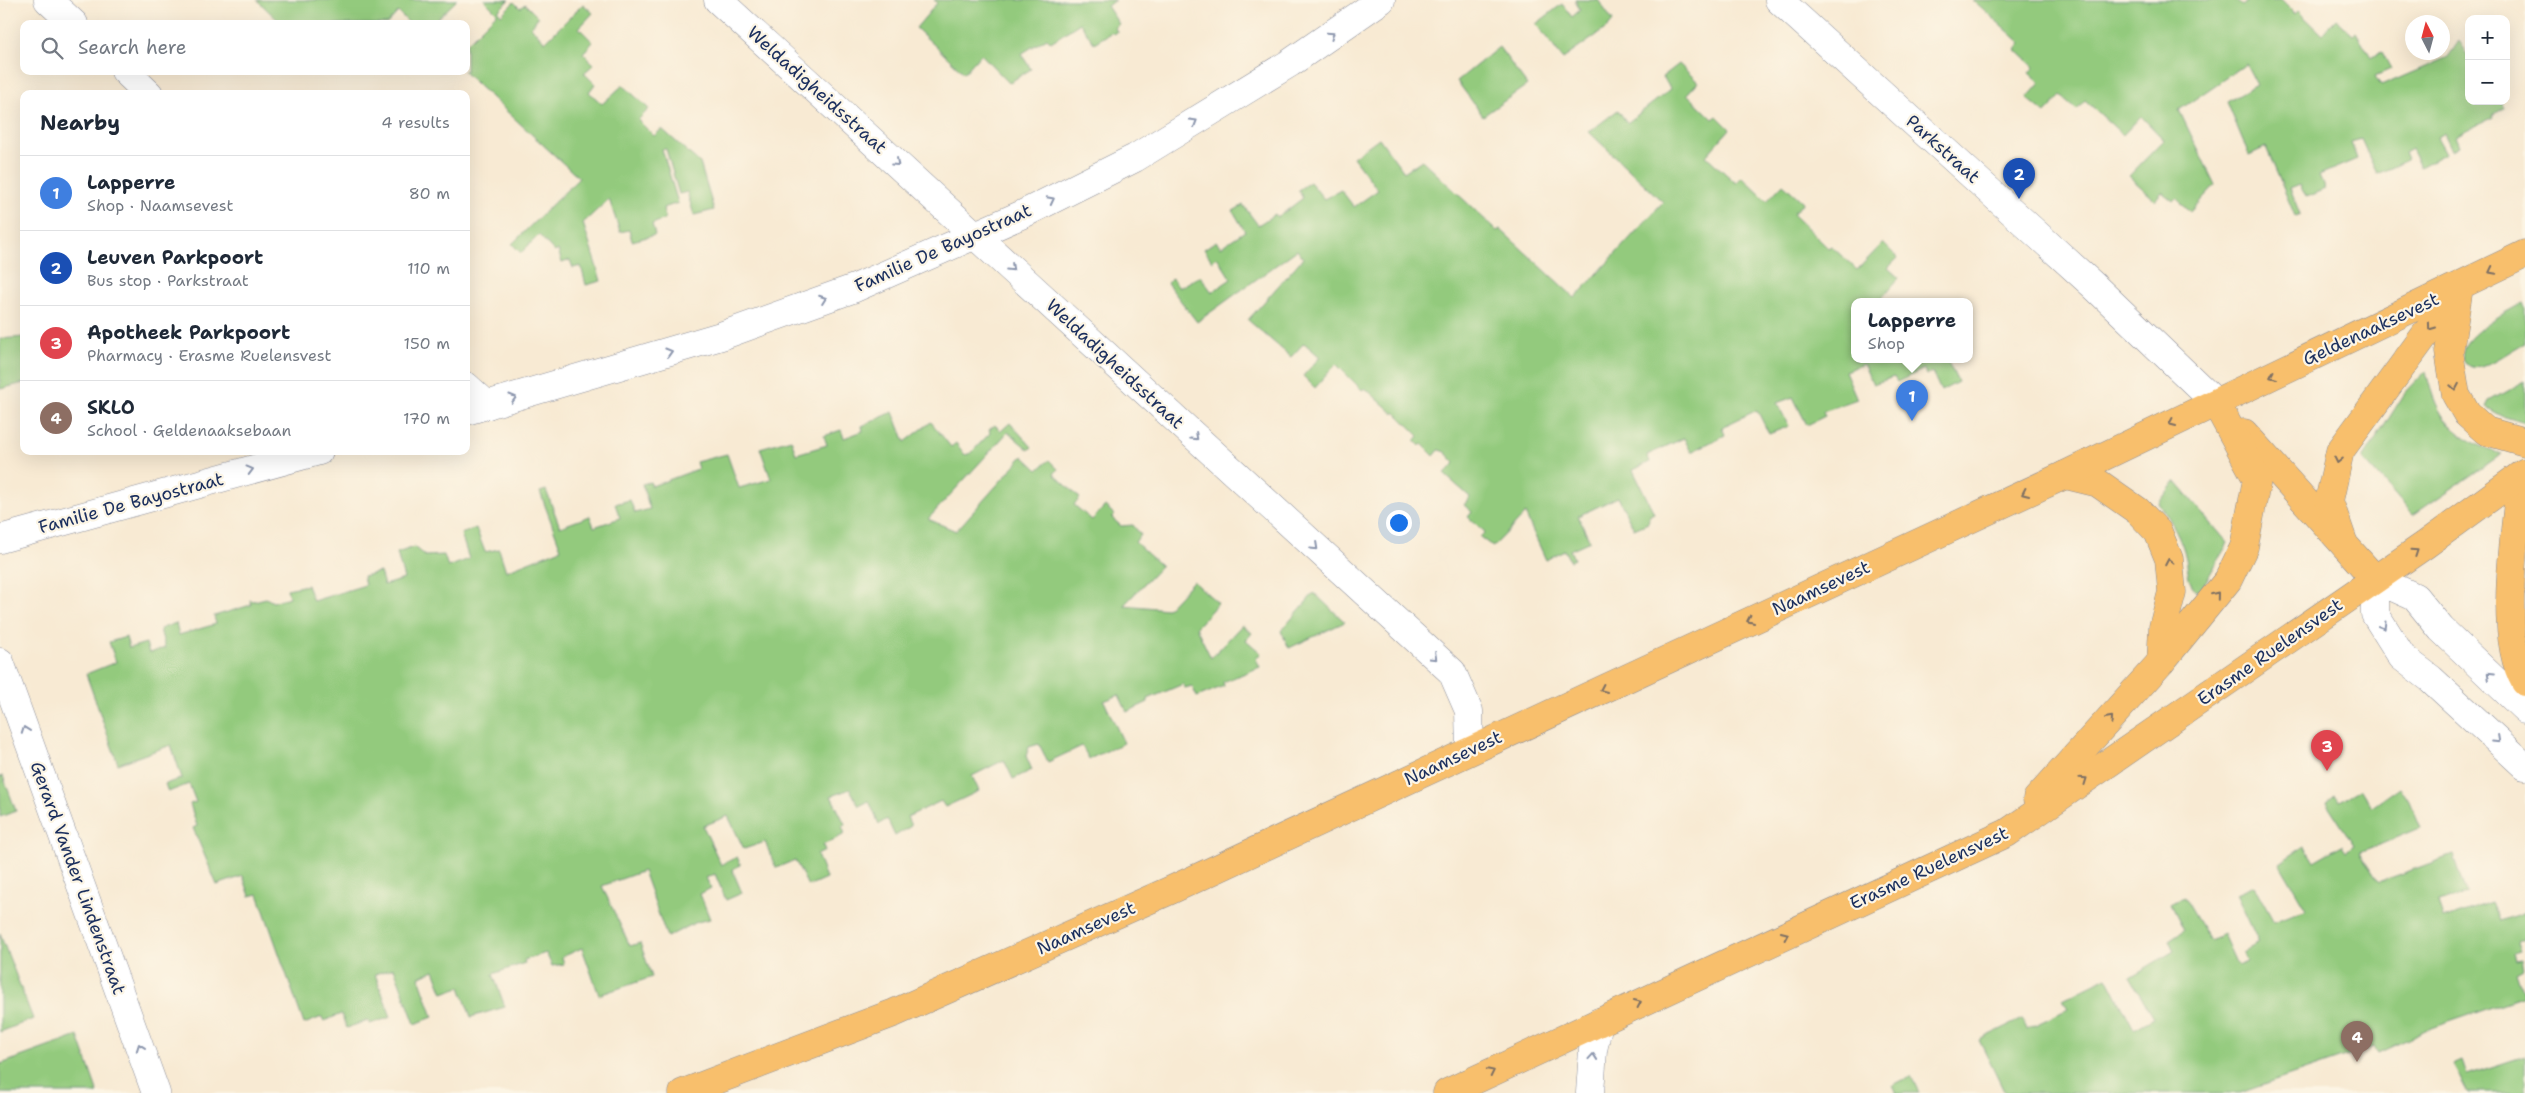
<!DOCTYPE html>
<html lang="en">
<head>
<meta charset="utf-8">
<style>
  body { margin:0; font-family:"Shantell Sans",sans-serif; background:#f2f2f3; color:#1f2937 }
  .controls { position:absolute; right:15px; top:15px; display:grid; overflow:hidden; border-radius:10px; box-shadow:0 5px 20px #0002 }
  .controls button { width:45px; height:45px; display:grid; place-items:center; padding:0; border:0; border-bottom:1px solid #e0e1e3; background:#fff; color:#1f2937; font:25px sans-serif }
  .compass { position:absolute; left:2405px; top:15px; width:45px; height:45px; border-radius:50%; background:#fff; box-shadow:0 5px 20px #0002; rotate:354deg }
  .you { position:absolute; left:1398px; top:522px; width:18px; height:18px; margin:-12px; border:4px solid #fff; border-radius:50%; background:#1a73e8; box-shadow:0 0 0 8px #1a73e833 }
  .badge { display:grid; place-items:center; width:32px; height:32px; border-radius:50%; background:#b5179e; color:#fff; font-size:16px; font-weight:700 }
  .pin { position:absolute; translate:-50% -41px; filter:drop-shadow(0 1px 2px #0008) }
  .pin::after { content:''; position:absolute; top:26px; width:18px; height:15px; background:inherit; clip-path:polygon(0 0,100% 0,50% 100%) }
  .popup { position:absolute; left:1851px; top:298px; width:122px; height:65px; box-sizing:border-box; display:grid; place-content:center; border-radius:10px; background:#fff; filter:drop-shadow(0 1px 4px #0005); font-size:16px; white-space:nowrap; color:#747a83 }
  .popup b { font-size:19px; color:#1f2937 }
  .popup::after { content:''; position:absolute; left:50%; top:100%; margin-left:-10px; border:10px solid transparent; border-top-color:#fff }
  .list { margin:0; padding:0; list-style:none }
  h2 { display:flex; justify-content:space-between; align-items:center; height:65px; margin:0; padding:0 20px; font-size:21px }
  h2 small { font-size:16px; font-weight:400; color:#747a83 }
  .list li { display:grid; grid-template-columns:32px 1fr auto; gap:15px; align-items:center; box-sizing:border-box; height:75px; padding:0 20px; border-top:1px solid #e0e1e3 }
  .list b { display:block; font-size:19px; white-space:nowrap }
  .list p { margin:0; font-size:16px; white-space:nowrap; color:#747a83 }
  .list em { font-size:16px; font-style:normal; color:#747a83 }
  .icon { flex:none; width:28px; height:28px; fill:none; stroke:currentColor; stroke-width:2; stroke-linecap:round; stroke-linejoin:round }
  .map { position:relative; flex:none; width:2525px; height:1093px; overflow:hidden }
  .search { position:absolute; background:#fff; box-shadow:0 5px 20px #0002; left:20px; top:20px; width:450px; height:55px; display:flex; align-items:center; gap:12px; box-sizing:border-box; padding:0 18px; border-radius:10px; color:#747a83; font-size:19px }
  .panel { position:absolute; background:#fff; box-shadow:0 5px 20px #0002; left:20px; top:90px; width:450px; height:365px; border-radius:10px }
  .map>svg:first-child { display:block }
  .green { fill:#93ca7d; stroke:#577c6e }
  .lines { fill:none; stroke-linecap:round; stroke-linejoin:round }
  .minor-casing { stroke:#8a8c98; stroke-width:29 }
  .major-casing { stroke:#8a8c98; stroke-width:29 }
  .minor { stroke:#fff; stroke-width:28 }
  .major { stroke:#f8bf6c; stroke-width:28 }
  .oneway { stroke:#8d97ae }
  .oneway2 { stroke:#7e7064 }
  .labels { text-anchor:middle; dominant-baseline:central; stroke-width:4.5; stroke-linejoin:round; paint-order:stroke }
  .street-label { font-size:18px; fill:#1b2f5e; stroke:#fcf5e5 }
</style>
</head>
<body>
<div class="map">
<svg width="2525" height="1093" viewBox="0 0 2525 1093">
  <rect width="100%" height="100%" fill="#fcf5e5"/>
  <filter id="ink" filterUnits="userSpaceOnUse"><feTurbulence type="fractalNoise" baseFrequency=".02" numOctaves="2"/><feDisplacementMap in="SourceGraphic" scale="10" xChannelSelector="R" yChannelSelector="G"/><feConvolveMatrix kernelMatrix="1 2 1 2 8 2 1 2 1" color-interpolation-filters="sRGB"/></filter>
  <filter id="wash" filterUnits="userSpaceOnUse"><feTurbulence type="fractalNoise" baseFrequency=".0096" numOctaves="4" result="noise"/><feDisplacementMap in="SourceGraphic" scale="20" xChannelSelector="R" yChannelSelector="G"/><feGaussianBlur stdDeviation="1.12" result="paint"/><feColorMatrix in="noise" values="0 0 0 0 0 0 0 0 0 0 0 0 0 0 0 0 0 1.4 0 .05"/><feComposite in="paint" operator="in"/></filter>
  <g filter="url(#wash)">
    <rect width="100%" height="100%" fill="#f8ead3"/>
    <!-- green -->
    <g class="green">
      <path d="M257 0H457L432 24H410L398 12 387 24H282Z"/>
      <path d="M484 0H509L498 11 501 15 514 2 520 8 525 4 538 17 531 27 545 42 583 4 593 13 579 28 593 42 583 53 594 64 584 73 595 84 589 92 602 104 623 85 649 109 638 120 654 136 662 129 700 163 714 210 694 215 687 192 679 194 666 149H662L678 203 663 208 665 219 652 224 655 235 632 241 629 230 620 232 609 199 583 223 601 281 586 285 581 266 573 268 570 260 562 263 558 250 555 252 539 235 521 253 512 244 579 178 463 71H466V44L497 13Z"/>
      <path d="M934 0H1115L1107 6 1119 24 1115 28 1117 32 1113 34 1112 32 1094 43 1080 23 1051 42 1047 38 1021 54 1031 69 1009 83 981 54 964 73 916 28 937 3Z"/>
      <path d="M1575 0H1598L1613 21 1608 27 1563 59 1536 24 1562 4 1572 17 1580 10Z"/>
      <path d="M1973 0H2235L2242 6 2250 0H2281L2295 14 2298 11 2322 34 2336 19 2353 34 2356 32 2371 57 2382 52 2391 69 2375 76 2381 86 2448 57 2459 41 2469 56V101H2500L2504 108 2493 115 2494 117 2455 136 2459 146 2452 150 2444 133 2437 137 2446 153 2420 167 2411 149 2404 153 2407 160 2377 174 2361 139 2351 142 2357 159 2319 175 2325 189 2306 197 2300 185 2290 189 2300 214 2295 216 2266 147 2249 155 2227 102 2257 85 2246 64 2179 110 2215 185 2190 212 2176 198 2173 201 2162 192 2155 200 2129 176 2164 140 2141 116 2123 135 2085 100 2077 110 2061 96 2045 113 2027 98 2040 83 2029 73 2034 67 2016 50 2021 43Z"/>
      <path d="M1499 47 1527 85 1483 116 1457 81Z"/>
      <path d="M1679 64 1698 82 1687 94 1713 119 1717 116 1730 129 1706 156 1736 183 1742 177 1767 201 1783 184 1803 202 1793 214 1828 248 1831 246 1857 270 1883 243 1898 258 1888 268 1899 278 1878 302H1854V360H1947L1958 382 1941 391 1932 372 1926 375 1924 369 1897 382 1894 377 1873 384 1863 364 1845 371 1857 399 1823 411 1825 416 1807 425 1793 397 1777 403 1789 426 1769 434 1757 410 1722 427 1725 435 1691 452 1684 438 1647 455 1650 462 1633 470 1654 513 1650 515 1648 523 1634 529 1618 497 1578 516 1590 541 1570 550 1574 559 1570 561 1564 550 1546 560 1525 514 1493 547 1480 537 1485 532 1468 517 1472 512 1464 505 1470 497 1444 474 1455 463 1445 452 1439 450 1434 456 1422 444 1420 446 1415 441 1419 436 1395 412 1394 414 1365 388 1362 390 1336 364 1315 388 1303 376 1320 357 1304 343 1291 357 1248 320 1303 258 1297 250 1197 322 1167 283 1172 278 1179 288 1200 276 1212 292 1231 279 1217 257 1212 261 1204 249 1216 241 1221 247 1245 231 1233 211 1243 205 1258 225 1275 214 1278 217 1303 198 1298 190 1310 182 1324 199 1341 190 1354 207 1378 190 1353 157 1379 138 1404 172 1422 160 1497 231 1500 229 1575 298 1663 202 1589 132 1618 110 1627 123 1671 89 1662 77Z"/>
      <path d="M2523 303 2525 307V343C2511 350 2496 362 2481 367 2476 368 2471 368 2467 364 2445 343 2509 310 2523 303Z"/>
      <path d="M24 337V383L0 389V339Z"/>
      <path d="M2426 371C2437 421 2454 438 2502 454L2413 515 2363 459 2405 393Z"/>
      <path d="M2525 381V423L2502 416 2486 407 2489 401Z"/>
      <path d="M893 412 905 442 931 422 951 447 956 443 965 455 971 453 990 433 989 430 995 425 1001 431 1010 423 1032 447 1029 450 1008 432 928 519 956 531 1023 456 1038 470 1049 460 1058 469 1054 474 1080 498 1074 505 1092 520 1105 506 1115 515 1112 518 1121 526 1133 525 1141 535 1135 542 1161 566 1124 605 1167 609 1193 581 1218 603 1196 627 1211 658 1242 625 1252 633 1246 640 1261 653 1256 659 1260 667 1223 682 1224 686 1197 697 1192 686 1185 688 1183 684 1148 699V702L1127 712 1119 695 1104 701 1124 743 1089 759 1082 746 1048 762 1039 744 1029 747 1026 756 1032 770 1013 779 1004 760 972 776 979 791 945 807 941 801 907 817 911 826 895 836 887 819 879 824 869 801 859 806 850 789 831 796 845 824 842 826 845 834 823 845 825 851 817 855 826 878 808 886 795 860 776 868 765 842 744 849 728 816 703 826 721 865 737 857 741 865 732 869 742 893 726 900 715 874 706 878 711 888 700 894 710 919 697 922 667 937 643 871 602 886 630 946 640 943 652 977 599 995 582 948 562 957 564 964 552 966 546 953 524 960 525 963 493 974 505 1007 471 1017 460 987 443 993 434 970 419 977 433 1017 415 1024 394 968 375 974 391 1017 370 1024 368 1020 347 1028 341 1014 324 1021 322 1017 304 1024 258 894 250 896 243 876 217 885 193 828 197 826 190 804 196 802 189 784 168 792 165 784 182 778 171 745 118 764 86 674 116 662 109 642 126 637 129 648 146 643 149 653 165 648 160 629 176 623 179 635 216 624 214 616 251 605 250 600 254 601 266 598 273 602 289 597 287 589 307 585 313 601 365 585 363 576 380 572 384 585 404 579 397 553 414 547 425 556 444 555 448 567 469 559 461 534 476 528 485 552 499 549 506 571 561 549 540 492 546 490 560 527 590 516 594 527 620 518 615 504 630 500 635 513 650 509 642 484 650 482 652 486 698 469 696 462 727 454 739 488 771 479 760 448 791 439 796 454 827 445 824 436 841 430 844 438 863 431 862 426Z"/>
      <path d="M2175 481 2228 543 2202 588 2198 591C2188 588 2188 568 2186 559 2182 538 2171 521 2159 503Z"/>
      <path d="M1314 593 1345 622 1289 648 1281 631Z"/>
      <path d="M3 776 16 811 0 817V777Z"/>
      <path d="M2400 787 2409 801 2420 828 2360 853 2379 882 2453 855 2466 894 2438 902 2443 919 2492 902 2500 921 2525 912V939L2517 942 2520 951 2513 953 2515 960 2521 959 2523 968 2516 972 2524 996 2432 1028 2378 1053 2374 1047 2240 1093H2005L1979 1040 2022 1019 2027 1029 2068 1009 2063 999 2107 977 2134 1029 2154 1018 2130 977 2174 951 2169 940 2184 930 2171 904 2184 897 2210 941 2223 934 2237 965 2247 961 2243 952 2259 943 2236 894 2254 886 2274 922 2306 909 2279 863 2305 846 2314 861 2342 845 2346 851 2354 845 2326 802 2335 795 2340 801 2361 789 2372 807Z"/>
      <path d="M0 934 33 1019 0 1032Z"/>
      <path d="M78 1036 98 1093H0V1062L1 1064Z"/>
      <path d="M2525 1056V1093H2468L2453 1065 2462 1061 2467 1075Z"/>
      <path d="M1911 1076 1919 1093H1897L1893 1085Z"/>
    </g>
  </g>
  <g filter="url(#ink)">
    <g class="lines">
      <defs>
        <g id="minor">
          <path d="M48 0 74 24"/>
          <path d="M718 0 1452 672 1469 711 1470 749"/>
          <path d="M1779 0 2094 286 2216 403"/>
          <path d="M125 71 149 94"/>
          <path d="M466 386 487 405"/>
          <path d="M466 411 721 336 855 288 1023 214 1135 158 1290 63 1381 0"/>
          <path d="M0 539 319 451"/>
          <path d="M0 662 156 1093"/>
          <path d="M2525 709 2441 629 2415 597 2375 579V614L2402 657 2431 679 2525 766"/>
          <path d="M1590 1093 1593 1050 1599 1022"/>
        </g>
        <g id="major">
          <path d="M2458 294 2449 352 2456 395 2467 414 2486 431 2525 442"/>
          <path d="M2244 433 2375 579"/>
          <path d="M2065 475 2098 483 2138 511 2158 532 2169 559 2172 592 2163 627 2161 662"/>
          <path d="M2521 475C2516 530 2497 634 2525 682"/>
          <path d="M2344 544 2329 501 2340 451 2458 290"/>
          <path d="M2037 799 2161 662 2228 580 2244 547 2257 479 2216 403"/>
          <path d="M683 1093 894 1013 1171 890 2065 475 2525 254"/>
          <path d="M1447 1093 2007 833 2425 545 2525 472"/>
        </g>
      </defs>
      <!-- minor casing -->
      <use href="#minor" class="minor-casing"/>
      <!-- major casing -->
      <use href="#major" class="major-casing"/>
      <!-- minor -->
      <use href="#minor" class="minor"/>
      <!-- major -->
      <use href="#major" class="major"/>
    </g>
    <!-- one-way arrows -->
    <defs><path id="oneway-chevron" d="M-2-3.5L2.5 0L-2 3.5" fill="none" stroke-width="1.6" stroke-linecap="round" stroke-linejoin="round" transform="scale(1.25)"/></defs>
    <g class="oneway">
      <use href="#oneway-chevron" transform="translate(1331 35) rotate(-35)"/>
      <use href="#oneway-chevron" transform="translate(1194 122) rotate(-31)"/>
      <use href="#oneway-chevron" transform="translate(896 163) rotate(42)"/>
      <use href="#oneway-chevron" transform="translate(1051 200) rotate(-27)"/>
      <use href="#oneway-chevron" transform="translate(1011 268) rotate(43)"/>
      <use href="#oneway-chevron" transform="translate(823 299) rotate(-20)"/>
      <use href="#oneway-chevron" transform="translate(669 352) rotate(-17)"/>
      <use href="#oneway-chevron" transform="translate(513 398) rotate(-16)"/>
      <use href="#oneway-chevron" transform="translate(1195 437) rotate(43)"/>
      <use href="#oneway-chevron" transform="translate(250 470) rotate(-15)"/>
      <use href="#oneway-chevron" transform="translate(1315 547) rotate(43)"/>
      <use href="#oneway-chevron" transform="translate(2383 626) rotate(59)"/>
      <use href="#oneway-chevron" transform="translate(1434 657) rotate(43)"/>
      <use href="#oneway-chevron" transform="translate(2490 675) rotate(-137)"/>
      <use href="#oneway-chevron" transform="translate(25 730) rotate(-110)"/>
      <use href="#oneway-chevron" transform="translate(2497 740) rotate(43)"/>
      <use href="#oneway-chevron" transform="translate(140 1047) rotate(-110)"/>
      <use href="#oneway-chevron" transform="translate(1593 1057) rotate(-85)"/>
    </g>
    <g class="oneway2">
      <use href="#oneway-chevron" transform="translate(2492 271) rotate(153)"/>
      <use href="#oneway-chevron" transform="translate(2431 327) rotate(126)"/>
      <use href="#oneway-chevron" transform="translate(2273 376) rotate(155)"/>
      <use href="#oneway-chevron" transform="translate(2455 387) rotate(80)"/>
      <use href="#oneway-chevron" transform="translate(2172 423) rotate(155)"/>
      <use href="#oneway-chevron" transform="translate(2338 460) rotate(102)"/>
      <use href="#oneway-chevron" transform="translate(2025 493) rotate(155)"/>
      <use href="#oneway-chevron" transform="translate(2415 552) rotate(-34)"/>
      <use href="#oneway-chevron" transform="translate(2169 562) rotate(-101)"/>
      <use href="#oneway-chevron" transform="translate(2216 595) rotate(-51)"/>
      <use href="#oneway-chevron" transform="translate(1750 620) rotate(155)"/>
      <use href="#oneway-chevron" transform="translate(1603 689) rotate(155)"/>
      <use href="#oneway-chevron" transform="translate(2110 719) rotate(-48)"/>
      <use href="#oneway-chevron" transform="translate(2084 780) rotate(-35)"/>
      <use href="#oneway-chevron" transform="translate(1785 935) rotate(-25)"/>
      <use href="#oneway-chevron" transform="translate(1638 1003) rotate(-25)"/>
      <use href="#oneway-chevron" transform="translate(1491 1072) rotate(-26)"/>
    </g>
  </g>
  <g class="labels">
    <!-- street labels -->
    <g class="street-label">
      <text transform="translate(817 90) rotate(42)">Weldadigheidsstraat</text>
      <text transform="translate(1943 149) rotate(42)">Parkstraat</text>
      <text transform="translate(943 248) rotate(-24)">Familie De Bayostraat</text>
      <text transform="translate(2371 329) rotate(-25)">Geldenaaksevest</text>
      <text transform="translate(1115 364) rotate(43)">Weldadigheidsstraat</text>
      <text transform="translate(131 503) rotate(-15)">Familie De Bayostraat</text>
      <text transform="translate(1821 588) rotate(-25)">Naamsevest</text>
      <text transform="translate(2270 652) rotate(-35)">Erasme Ruelensvest</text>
      <text transform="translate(1453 758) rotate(-25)">Naamsevest</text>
      <text transform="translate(1929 868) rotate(-25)">Erasme Ruelensvest</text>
      <text transform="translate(78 878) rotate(70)">Gerard Vander Lindenstraat</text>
      <text transform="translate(1086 928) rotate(-24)">Naamsevest</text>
    </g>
  </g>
</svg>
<div class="controls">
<button>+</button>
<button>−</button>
</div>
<svg class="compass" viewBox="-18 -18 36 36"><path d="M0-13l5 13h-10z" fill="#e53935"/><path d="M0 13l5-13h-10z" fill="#747a83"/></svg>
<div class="you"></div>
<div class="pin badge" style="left:1912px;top:421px;background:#3f7fe0">1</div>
<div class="popup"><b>Lapperre</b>Shop</div>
<div class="pin badge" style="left:2019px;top:199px;background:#1a4fb4">2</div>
<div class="pin badge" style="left:2327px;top:771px;background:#e0444e">3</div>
<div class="pin badge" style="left:2357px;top:1062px;background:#8d6e63">4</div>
<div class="search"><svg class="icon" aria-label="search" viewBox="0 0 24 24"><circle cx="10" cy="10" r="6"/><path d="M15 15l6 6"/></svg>Search here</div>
<section class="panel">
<h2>Nearby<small>4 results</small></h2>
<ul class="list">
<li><span class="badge" style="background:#3f7fe0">1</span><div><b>Lapperre</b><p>Shop · Naamsevest</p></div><em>80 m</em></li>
<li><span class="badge" style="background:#1a4fb4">2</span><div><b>Leuven Parkpoort</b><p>Bus stop · Parkstraat</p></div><em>110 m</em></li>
<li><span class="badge" style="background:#e0444e">3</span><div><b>Apotheek Parkpoort</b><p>Pharmacy · Erasme Ruelensvest</p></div><em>150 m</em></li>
<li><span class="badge" style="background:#8d6e63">4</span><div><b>SKLO</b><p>School · Geldenaaksebaan</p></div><em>170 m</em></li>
</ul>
</section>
</div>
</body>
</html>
